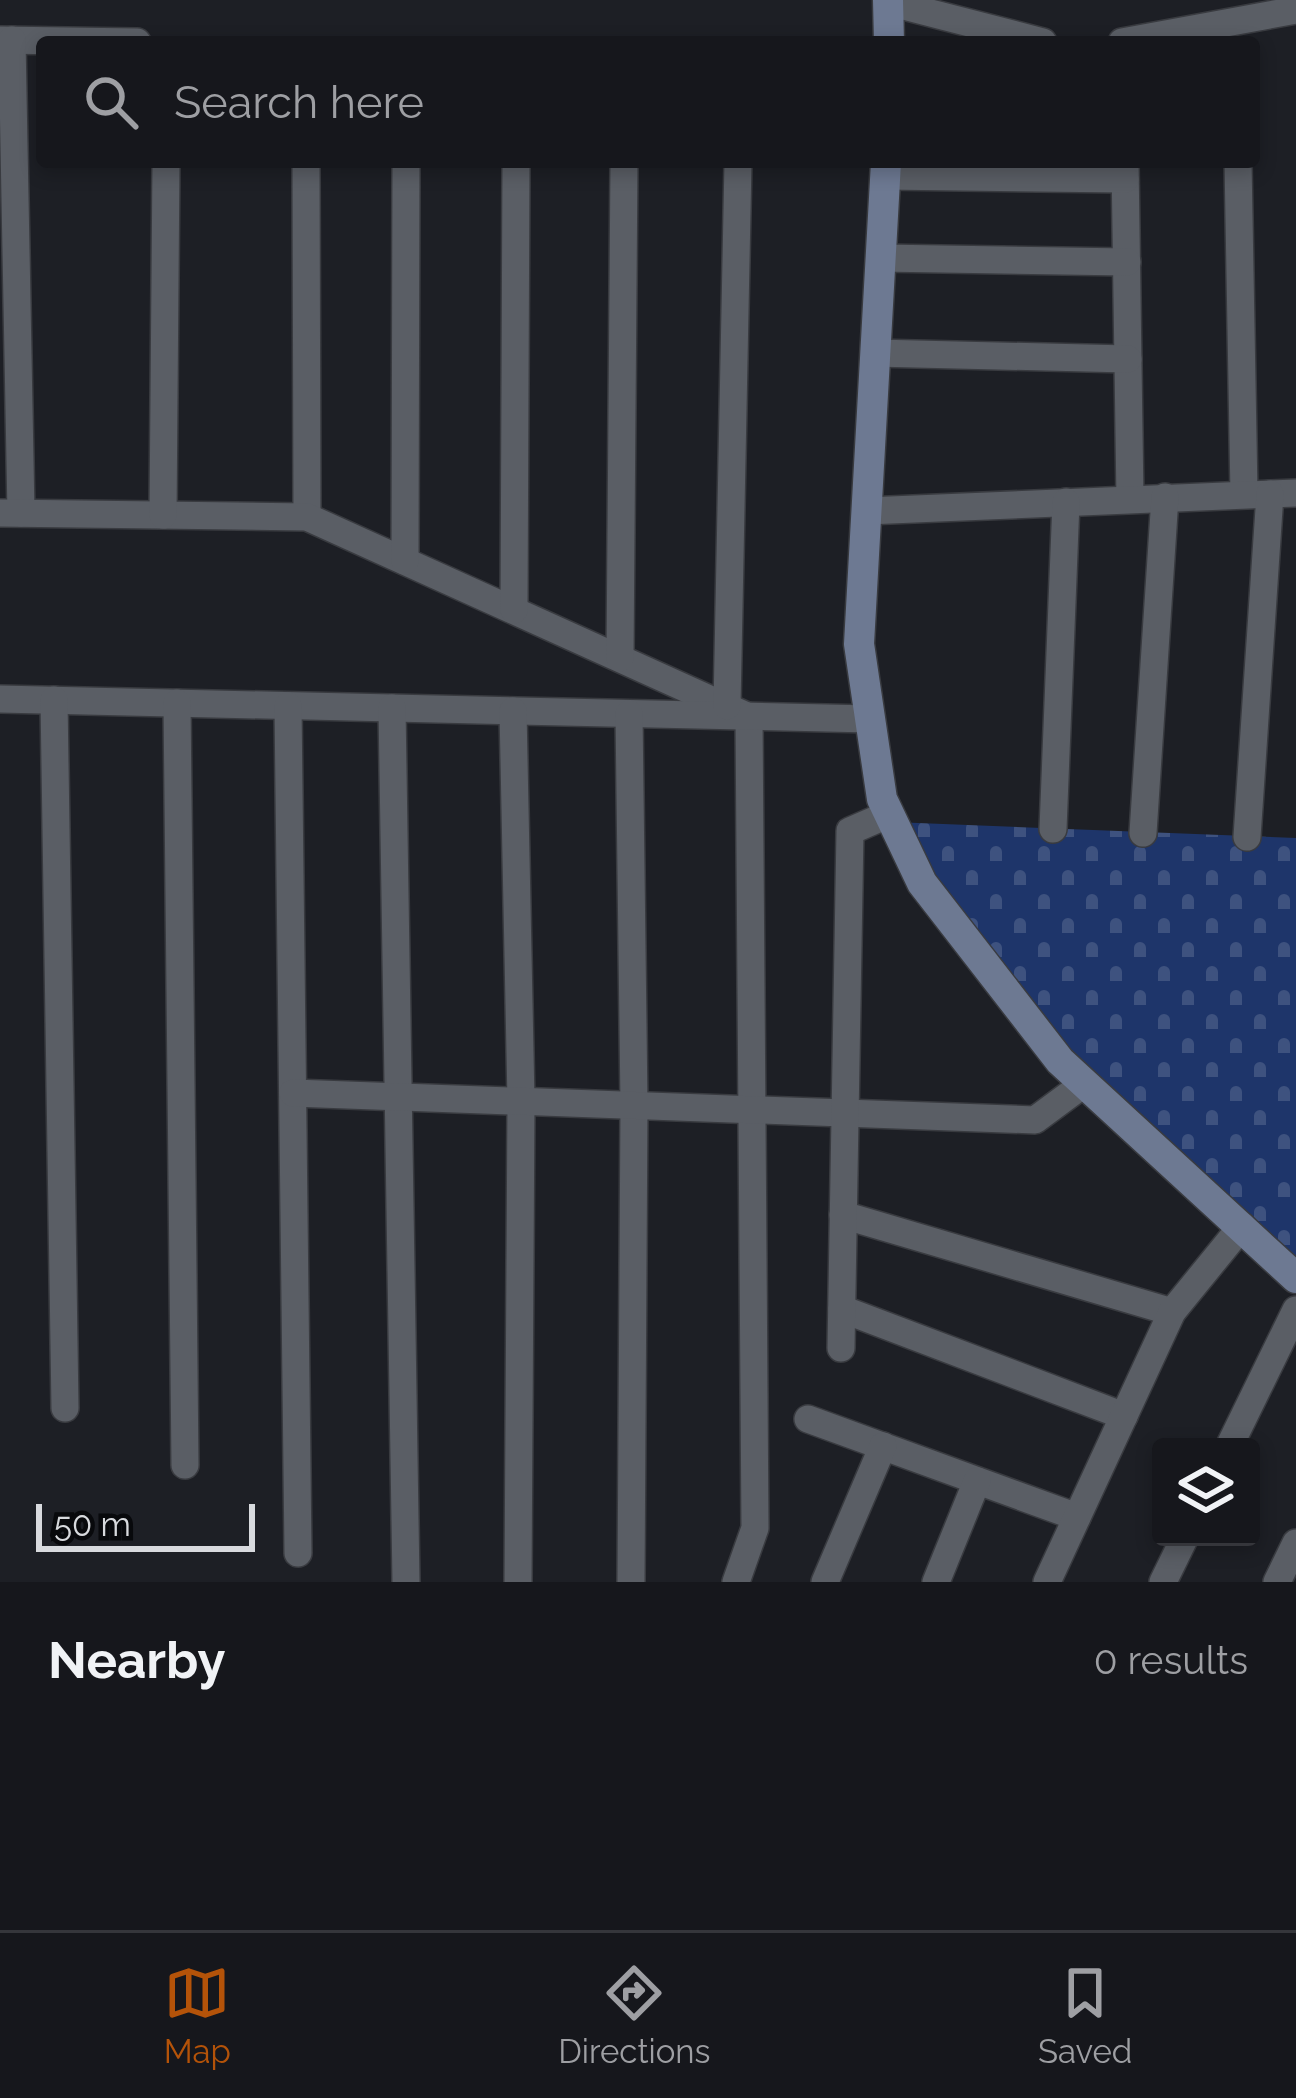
<!DOCTYPE html>
<html lang="en">
<head>
<meta charset="utf-8">
<style>
  body { margin:0; font-family:Raleway,sans-serif; background:#232429; color:#f1f3f6 }
  .controls { position:absolute; right:36px; bottom:36px; display:grid; overflow:hidden; border-radius:12px; box-shadow:0 6px 18px #0003 }
  .controls button { width:108px; height:108px; display:grid; place-items:center; padding:0; border:0; border-bottom:3px solid #35363b; background:#16171c; color:#f1f3f6; font:60px sans-serif }
  .scale { position:absolute; left:36px; bottom:30px; width:219px; box-sizing:border-box; padding-left:12px; border:6px solid #d8dade; border-top:0; font-size:33px; line-height:42px; white-space:nowrap; color:#d8dade; -webkit-text-stroke:9px #08090c; paint-order:stroke }
  .list { margin:0; padding:0; list-style:none }
  h2 { display:flex; justify-content:space-between; align-items:center; height:156px; margin:0; padding:0 48px; font-size:51px }
  h2 small { font-size:39px; font-weight:400; color:#9e9fa3 }
  .icon { flex:none; width:66px; height:66px; fill:none; stroke:currentColor; stroke-width:2; stroke-linecap:round; stroke-linejoin:round }
  .map { position:relative; flex:none; width:1296px; height:1582px; overflow:hidden }
  .search { position:absolute; background:#16171c; box-shadow:0 6px 18px #0003; left:36px; right:36px; top:36px; height:132px; display:flex; align-items:center; gap:30px; box-sizing:border-box; padding:0 42px; border-radius:12px; color:#9e9fa3; font-size:45px }
  .sheet { height:348px; background:#16171c }
  nav { display:flex; justify-content:space-around; align-items:center; box-sizing:border-box; height:168px; border-top:3px solid #35363b; background:#16171c; font-size:33px; color:#9e9fa3 }
  nav a { display:grid; justify-items:center; gap:6px }
  nav .on { color:#b45309 }
  .map>svg:first-child { display:block }
  .cemetery { fill:url(#cemetery-stones) }
  .lines { fill:none; stroke-linecap:round; stroke-linejoin:round }
  .street-casing { stroke:#393b40; stroke-width:30 }
  .secondary-casing { stroke:#393b40; stroke-width:33 }
  .street { stroke:#5a5e65; stroke-width:27 }
  .secondary { stroke:#6d7992; stroke-width:30 }
</style>
</head>
<body>
<div class="map">
<svg width="1296" height="1582" viewBox="0 0 1296 1582">
  <defs>
    <pattern id="cemetery-stones" width="16" height="16" patternUnits="userSpaceOnUse" patternTransform="scale(3)"><rect width="16" height="16" fill="#1e356a"/><path d="M2 7V4a2 2 0 0 1 4 0v3zM10 15v-3a2 2 0 0 1 4 0v3z" fill="#3e527f"/></pattern>
  </defs>
  <rect width="100%" height="100%" fill="#1d1f25"/>
  <!-- cemetery -->
  <path class="cemetery" d="M893 822 1296 838V1275L1060 1060Z"/>
  <g class="lines">
    <defs>
      <g id="street">
        <path d="M888 2 1043 42"/>
        <path d="M0 40 137 42"/>
        <path d="M12 40 21 513"/>
        <path d="M1122 42 1296 10"/>
        <path d="M306 162 307 517"/>
        <path d="M1125 162 1130 499"/>
        <path d="M1238 162 1244 494"/>
        <path d="M885 176 1125 179"/>
        <path d="M881 258 1127 262"/>
        <path d="M875 353 1128 359"/>
        <path d="M866 511 1296 493"/>
        <path d="M0 513 307 517 749 717 755 1528 736 1582"/>
        <path d="M163 515 166 162"/>
        <path d="M405 561 406 162"/>
        <path d="M514 610 516 162"/>
        <path d="M620 658 624 162"/>
        <path d="M0 699 870 719"/>
        <path d="M54 700 65 1408"/>
        <path d="M177 703 185 1465"/>
        <path d="M288 706 298 1553"/>
        <path d="M727 706 738 162"/>
        <path d="M392 708 406 1582"/>
        <path d="M513 711 521 1101 518 1582"/>
        <path d="M629 714 634 1105 631 1582"/>
        <path d="M1053 829 1066 502"/>
        <path d="M1143 833 1165 497"/>
        <path d="M1247 837 1270 494"/>
        <path d="M293 1093 1035 1120 1085 1083"/>
        <path d="M843 1215 1172 1312"/>
        <path d="M842 1309 1124 1416"/>
        <path d="M841 1348 850 831 889 814"/>
        <path d="M808 1419 1077 1517"/>
        <path d="M1229 1447 1296 1310"/>
        <path d="M825 1582 883 1446"/>
        <path d="M936 1582 977 1481"/>
        <path d="M1047 1582 1172 1312 1242 1226"/>
        <path d="M1163 1582 1185 1537"/>
        <path d="M1277 1582 1296 1543"/>
      </g>
      <g id="secondary">
        <path d="M888 0 889 42"/>
        <path d="M886 162 859 644 882 799 922 883 1060 1061 1296 1278"/>
      </g>
    </defs>
    <!-- street casing -->
    <use href="#street" class="street-casing"/>
    <!-- secondary casing -->
    <use href="#secondary" class="secondary-casing"/>
    <!-- street -->
    <use href="#street" class="street"/>
    <!-- secondary -->
    <use href="#secondary" class="secondary"/>
  </g>
</svg>
<div class="controls">
<button><svg class="icon" aria-label="layers" viewBox="0 0 24 24"><path d="M12 4l9 5-9 5-9-5zM3 14l9 5 9-5"/></svg></button>
</div>
<div class="scale">50 m</div>
<div class="search"><svg class="icon" aria-label="search" viewBox="0 0 24 24"><circle cx="10" cy="10" r="6"/><path d="M15 15l6 6"/></svg>Search here</div>
</div>
<section class="sheet">
<h2>Nearby<small>0 results</small></h2>
<ul class="list">
</ul>
</section>
<nav>
<a class="on"><svg class="icon" aria-label="map" viewBox="0 0 24 24"><path d="M3 6l6-2 6 2 6-2v14l-6 2-6-2-6 2zM9 4v14M15 6v14"/></svg>Map</a>
<a><svg class="icon" aria-label="directions" viewBox="0 0 24 24"><path d="M12 3l9 9-9 9-9-9zM9 14v-3h6M13 9l2 2-2 2"/></svg>Directions</a>
<a><svg class="icon" aria-label="saved" viewBox="0 0 24 24"><path d="M7 4h10v16l-5-4-5 4z"/></svg>Saved</a>
</nav>
</body>
</html>
